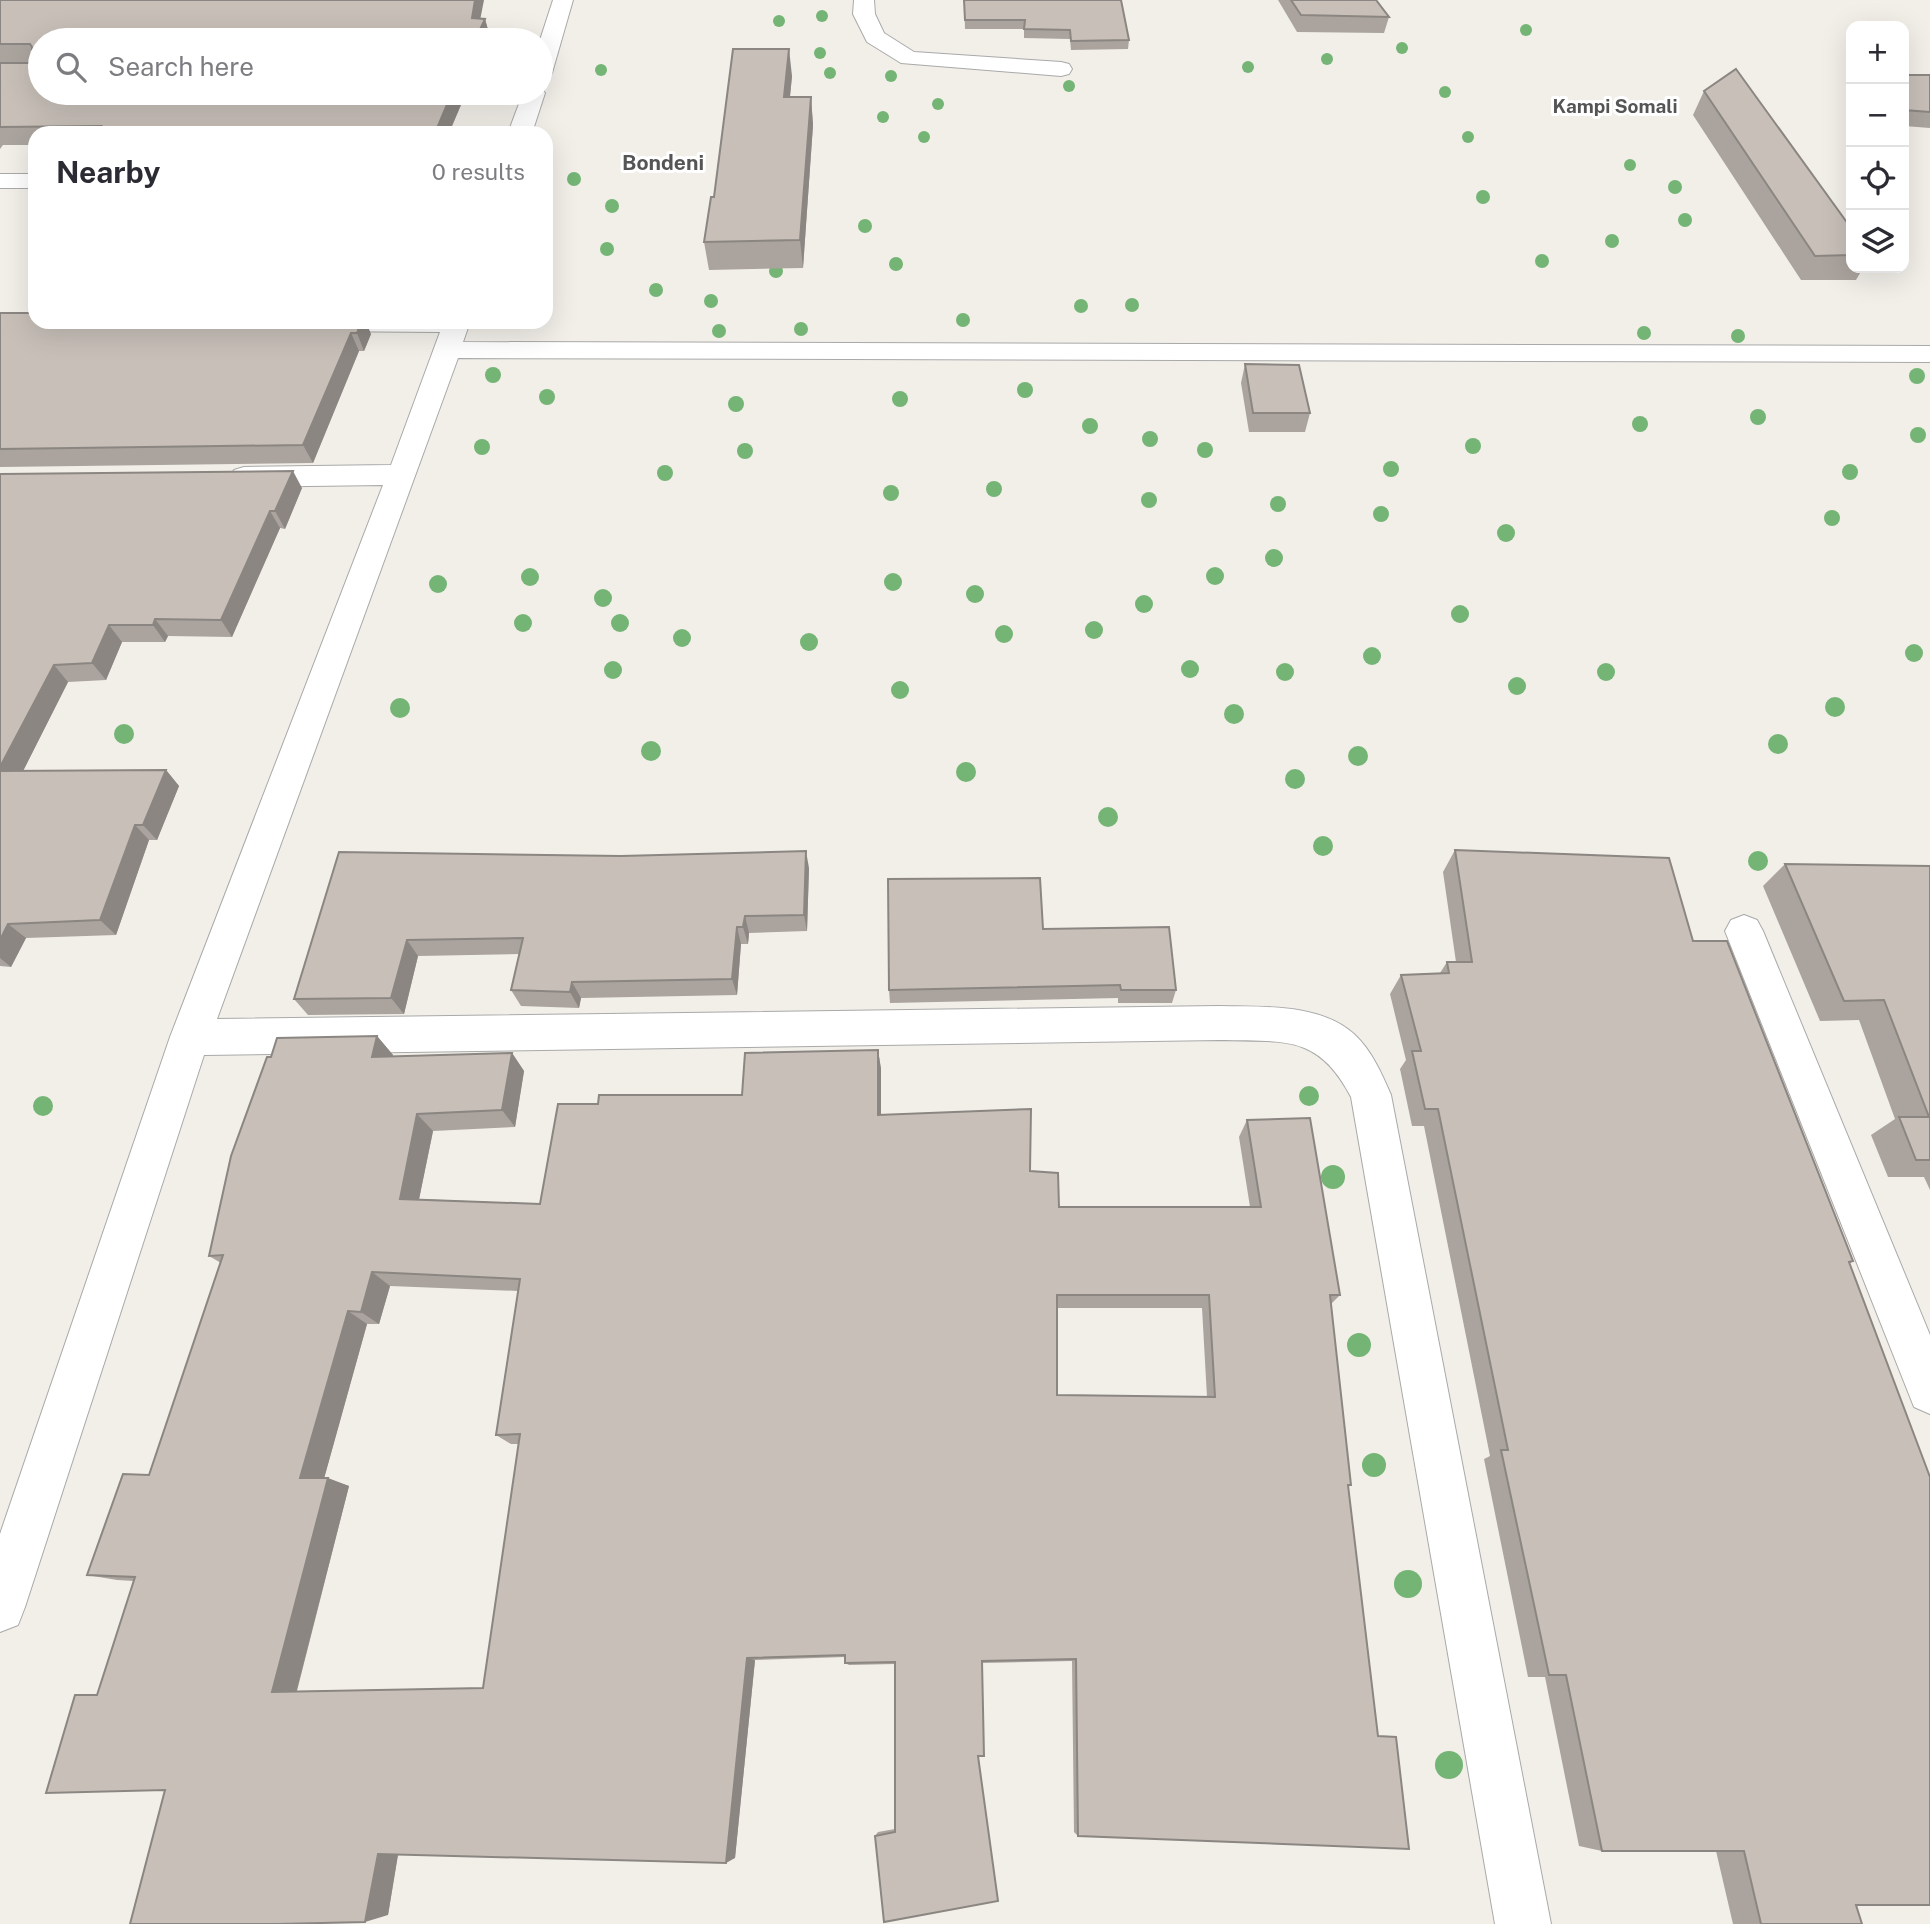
<!DOCTYPE html>
<html lang="en">
<head>
<meta charset="utf-8">
<style>
  body { margin:0; font-family:"Public Sans",sans-serif; background:#f2f2f3; color:#2b2b33 }
  .controls { position:absolute; right:21px; top:21px; display:grid; overflow:hidden; border-radius:14px; box-shadow:0 7px 28px #0002 }
  .controls button { width:63px; height:63px; display:grid; place-items:center; padding:0; border:0; border-bottom:2px solid #e1e1e2; background:#fff; color:#2b2b33; font:35px sans-serif }
  .list { margin:0; padding:0; list-style:none }
  h2 { display:flex; justify-content:space-between; align-items:center; height:91px; margin:0; padding:0 28px; font-size:30px }
  h2 small { font-size:23px; font-weight:400; color:#7c7c81 }
  .icon { flex:none; width:38px; height:38px; fill:none; stroke:currentColor; stroke-width:2; stroke-linecap:round; stroke-linejoin:round }
  .map { position:relative; flex:none; width:1930px; height:1924px; overflow:hidden }
  .search { position:absolute; background:#fff; box-shadow:0 7px 28px #0002; left:28px; top:28px; width:525px; height:77px; display:flex; align-items:center; gap:18px; box-sizing:border-box; padding:0 24px; border-radius:38px; color:#7c7c81; font-size:26px }
  .panel { position:absolute; background:#fff; box-shadow:0 7px 28px #0002; left:28px; top:126px; width:525px; height:203px; border-radius:21px }
  .map>svg:first-child { display:block }
  .lines { fill:none; stroke-linecap:round; stroke-linejoin:round }
  .minor-casing { stroke:#a9a9a9; stroke-width:2 }
  .minor { fill:#fff; fill-rule:evenodd }
  .tree { fill:#74b475 }
  .wall { fill:#aba49e; fill-rule:evenodd }
  .shaded-wall { fill:#8b8681 }
  .building { fill:#c7bfb8; stroke:#8b8681; stroke-width:2; fill-rule:evenodd }
  .labels { text-anchor:middle; dominant-baseline:central; stroke-width:6; stroke-linejoin:round; paint-order:stroke }
  .far-quarter-label { font-size:19px; font-weight:bold; fill:#555; stroke:#fff }
  .far-district-label { font-size:21px; font-weight:bold; fill:#555; stroke:#fff }
</style>
</head>
<body>
<div class="map">
<svg width="1930" height="1924" viewBox="0 0 1930 1924">
  <rect width="100%" height="100%" fill="#f2efe9"/>
  <g class="lines">
    <defs>
      <g id="minor">
        <path d="M553 0H573L552 73 549 78 541 80 540 40Z"/>
        <path d="M854 0H874L875 14 884 33 914 52 1061 62 1069 64 1072 69 1069 74 1061 76 901 63 867 42 853 14Z"/>
        <path d="M541 88 545 93 532 133H508L523 93H541Z"/>
        <rect x="0" y="174" width="35" height="14"/>
        <path d="M470 322 463 342 1930 346V362L458 358 217 1019 1219 1006C1262 1007 1321 1003 1355 1035 1372 1051 1382 1074 1391 1095L1551 1924H1495L1351 1097C1318 1033 1283 1042 1219 1040L204 1055 25 1607 18 1625 0 1632V1534L170 1037 383 485 244 487 234 484 229 477 234 470 244 467 391 465 440 332 314 331 305 329 301 322Z"/>
        <path d="M1744 915 1757 920 1763 931 1930 1335V1414L1914 1407 1725 931 1731 920Z"/>
      </g>
    </defs>
    <!-- minor casing -->
    <use href="#minor" class="minor-casing"/>
    <!-- minor -->
    <use href="#minor" class="minor"/>
  </g>
  <!-- trees -->
  <g class="tree">
    <circle cx="822" cy="16" r="6"/>
    <circle cx="779" cy="21" r="6"/>
    <circle cx="1526" cy="30" r="6"/>
    <circle cx="1402" cy="48" r="6"/>
    <circle cx="820" cy="53" r="6"/>
    <circle cx="1327" cy="59" r="6"/>
    <circle cx="1248" cy="67" r="6"/>
    <circle cx="601" cy="70" r="6"/>
    <circle cx="830" cy="73" r="6"/>
    <circle cx="891" cy="76" r="6"/>
    <circle cx="1069" cy="86" r="6"/>
    <circle cx="1445" cy="92" r="6"/>
    <circle cx="938" cy="104" r="6"/>
    <circle cx="883" cy="117" r="6"/>
    <circle cx="924" cy="137" r="6"/>
    <circle cx="1468" cy="137" r="6"/>
    <circle cx="1630" cy="165" r="6"/>
    <circle cx="574" cy="179" r="7"/>
    <circle cx="1675" cy="187" r="7"/>
    <circle cx="1483" cy="197" r="7"/>
    <circle cx="612" cy="206" r="7"/>
    <circle cx="1685" cy="220" r="7"/>
    <circle cx="865" cy="226" r="7"/>
    <circle cx="1612" cy="241" r="7"/>
    <circle cx="607" cy="249" r="7"/>
    <circle cx="1542" cy="261" r="7"/>
    <circle cx="896" cy="264" r="7"/>
    <circle cx="776" cy="271" r="7"/>
    <circle cx="656" cy="290" r="7"/>
    <circle cx="711" cy="301" r="7"/>
    <circle cx="1132" cy="305" r="7"/>
    <circle cx="1081" cy="306" r="7"/>
    <circle cx="963" cy="320" r="7"/>
    <circle cx="801" cy="329" r="7"/>
    <circle cx="719" cy="331" r="7"/>
    <circle cx="1644" cy="333" r="7"/>
    <circle cx="1738" cy="336" r="7"/>
    <circle cx="493" cy="375" r="8"/>
    <circle cx="1917" cy="376" r="8"/>
    <circle cx="1025" cy="390" r="8"/>
    <circle cx="547" cy="397" r="8"/>
    <circle cx="900" cy="399" r="8"/>
    <circle cx="736" cy="404" r="8"/>
    <circle cx="1758" cy="417" r="8"/>
    <circle cx="1640" cy="424" r="8"/>
    <circle cx="1090" cy="426" r="8"/>
    <circle cx="1918" cy="435" r="8"/>
    <circle cx="1150" cy="439" r="8"/>
    <circle cx="1473" cy="446" r="8"/>
    <circle cx="482" cy="447" r="8"/>
    <circle cx="1205" cy="450" r="8"/>
    <circle cx="745" cy="451" r="8"/>
    <circle cx="1391" cy="469" r="8"/>
    <circle cx="1850" cy="472" r="8"/>
    <circle cx="665" cy="473" r="8"/>
    <circle cx="994" cy="489" r="8"/>
    <circle cx="891" cy="493" r="8"/>
    <circle cx="1149" cy="500" r="8"/>
    <circle cx="1278" cy="504" r="8"/>
    <circle cx="1381" cy="514" r="8"/>
    <circle cx="1832" cy="518" r="8"/>
    <circle cx="1506" cy="533" r="9"/>
    <circle cx="1274" cy="558" r="9"/>
    <circle cx="1215" cy="576" r="9"/>
    <circle cx="530" cy="577" r="9"/>
    <circle cx="893" cy="582" r="9"/>
    <circle cx="438" cy="584" r="9"/>
    <circle cx="975" cy="594" r="9"/>
    <circle cx="603" cy="598" r="9"/>
    <circle cx="1144" cy="604" r="9"/>
    <circle cx="1460" cy="614" r="9"/>
    <circle cx="523" cy="623" r="9"/>
    <circle cx="620" cy="623" r="9"/>
    <circle cx="1094" cy="630" r="9"/>
    <circle cx="1004" cy="634" r="9"/>
    <circle cx="682" cy="638" r="9"/>
    <circle cx="809" cy="642" r="9"/>
    <circle cx="1914" cy="653" r="9"/>
    <circle cx="1372" cy="656" r="9"/>
    <circle cx="1190" cy="669" r="9"/>
    <circle cx="613" cy="670" r="9"/>
    <circle cx="1285" cy="672" r="9"/>
    <circle cx="1606" cy="672" r="9"/>
    <circle cx="1517" cy="686" r="9"/>
    <circle cx="900" cy="690" r="9"/>
    <circle cx="1835" cy="707" r="10"/>
    <circle cx="400" cy="708" r="10"/>
    <circle cx="1234" cy="714" r="10"/>
    <circle cx="124" cy="734" r="10"/>
    <circle cx="1778" cy="744" r="10"/>
    <circle cx="651" cy="751" r="10"/>
    <circle cx="1358" cy="756" r="10"/>
    <circle cx="966" cy="772" r="10"/>
    <circle cx="1295" cy="779" r="10"/>
    <circle cx="1108" cy="817" r="10"/>
    <circle cx="1323" cy="846" r="10"/>
    <circle cx="1758" cy="861" r="10"/>
    <circle cx="1309" cy="1096" r="10"/>
    <circle cx="43" cy="1106" r="10"/>
    <circle cx="1333" cy="1177" r="12"/>
    <circle cx="1359" cy="1345" r="12"/>
    <circle cx="1374" cy="1465" r="12"/>
    <circle cx="1408" cy="1584" r="14"/>
    <circle cx="1449" cy="1765" r="14"/>
  </g>
  <!-- wall -->
  <g class="wall">
    <path d="M0 0 485 19 490 37 40 93H466L449 133H35V145H3L0 149V63L30 62H0Z"/>
    <path d="M964 0 1129 40 1128 49 1071 50 1070 39 1024 38V29H965Z"/>
    <path d="M1278 0H1376L1389 17 1384 33 1297 32Z"/>
    <path d="M1904 75H1930V128L1904 126Z"/>
    <path d="M792 76 790 97H811L813 125 803 268 709 270 704 242 714 197Z"/>
    <path d="M1704 91 1851 228V268H1863L1856 280H1801L1693 115Z"/>
    <path d="M0 313H32L371 334 364 351H359L313 463 0 467Z"/>
    <path d="M1245 364 1310 413 1305 432H1249L1241 383Z"/>
    <path d="M0 474 302 488 285 529 280 528 232 637 168 636 165 642H122L106 680 68 682 23 771 166 770 179 786 157 840H149L116 935 26 938 11 967 0 966Z"/>
    <path d="M1455 850 1693 941 1853 1261 1850 1263 1856 1905 1862 1924H1733L1716 1851H1602L1579 1846 1545 1677H1528L1484 1459 1490 1456 1424 1126H1412L1400 1069 1406 1060 1390 994 1401 975 1440 973 1447 962H1456L1443 872Z"/>
    <path d="M339 852 809 868 807 931 749 933 748 944H741L737 995 581 998 579 1008 521 1006 511 990 519 954 418 956 404 1014 308 1015 294 999Z"/>
    <path d="M1785 864 1930 866V1190L1924 1177H1888L1871 1135 1895 1119 1859 1020 1820 1021 1763 886Z"/>
    <path d="M1043 929 1176 990 1172 1003H1118V998L890 1003 889 990Z"/>
    <path d="M377 1036 393 1055V1057L512 1053 524 1071 515 1127 433 1131 419 1199 540 1204 598 1104 742 1095 878 1050 881 1069V1115L1030 1171 1059 1207H1250L1239 1137 1247 1120 1340 1295 1331 1304 1351 1485 1348 1487 1078 1836 1074 1832 1072 1661 982 1663 978 1756 998 1901 875 1836 878 1832 895 1829V1664L849 1665 845 1663V1657L755 1660 735 1858 398 1854 388 1915 165 1790 97 1695 134 1581 117 1580 87 1575 149 1475 221 1263 209 1256 271 1057ZM390 1286 518 1291 496 1435 511 1444H519L483 1688 297 1691 349 1486 324 1478 367 1324H379ZM1057 1308H1202L1207 1397 1057 1395Z"/>
  </g>
  <!-- shaded-wall -->
  <g class="shaded-wall">
    <path d="M475 0H484L477 36 472 18Z"/>
    <path d="M485 19 490 37 488 40H475Z"/>
    <path d="M789 49 792 76 787 125 784 97Z"/>
    <path d="M452 93H466L449 133H435Z"/>
    <path d="M811 97 813 125 803 268 800 240Z"/>
    <path d="M361 322H366L371 334 364 351 357 333Z"/>
    <path d="M351 333 359 351 313 463 303 445Z"/>
    <path d="M293 471 302 488 285 529 275 511Z"/>
    <path d="M270 511 280 528 232 637 221 620Z"/>
    <path d="M155 619 168 636 165 642 153 625Z"/>
    <path d="M109 625 122 642 106 680 92 663Z"/>
    <path d="M54 665 68 682 15 787 0 772V767Z"/>
    <path d="M166 770 179 786 157 840 143 825Z"/>
    <path d="M135 825 149 840 116 935 100 920Z"/>
    <path d="M806 851 809 868 807 931 804 915Z"/>
    <path d="M745 916 749 933 748 944 743 927Z"/>
    <path d="M8 924 26 938 11 967 0 958V940Z"/>
    <path d="M737 927 741 944 737 995 732 979Z"/>
    <path d="M407 940 418 956 404 1014 391 998Z"/>
    <path d="M572 982 581 998 579 1008 570 992Z"/>
    <path d="M377 1036 393 1055 388 1075 372 1057Z"/>
    <path d="M878 1050 881 1069V1132L878 1115Z"/>
    <path d="M512 1053 524 1071 515 1127 502 1110Z"/>
    <path d="M417 1114 433 1131 416 1214 400 1199Z"/>
    <path d="M372 1272 390 1286 379 1324 361 1312Z"/>
    <path d="M348 1311 367 1324 322 1486 300 1478Z"/>
    <path d="M328 1478 349 1486 296 1693 272 1692Z"/>
    <path d="M747 1658 755 1660 735 1858 726 1863Z"/>
    <path d="M399 1849 388 1915 365 1922 378 1854Z"/>
  </g>
  <!-- building -->
  <g class="building">
    <path d="M0 0H475L472 18 485 19 475 40H40V93H452L435 133H96L101 126 0 127V63H30L32 60V47L30 44H0Z"/>
    <path d="M964 0H1121L1129 40 1071 41 1070 30 1024 29 1025 20H965Z"/>
    <path d="M1291 0H1376L1389 17 1301 15Z"/>
    <path d="M733 49H789L784 97H811L800 240 704 242 711 197H714Z"/>
    <path d="M1736 69 1851 228V255L1815 256 1704 91Z"/>
    <path d="M1904 75H1930V112L1904 110Z"/>
    <path d="M35 310V322H361L357 333H351L303 445 0 449V313H32Z"/>
    <path d="M1245 364 1299 365 1310 413H1253Z"/>
    <path d="M293 471 275 511H270L221 620 155 619 153 625H109L92 663 54 665 0 767V474Z"/>
    <path d="M166 770 143 825H135L100 920 8 924 0 940V771Z"/>
    <path d="M1455 850 1669 858 1693 941H1727L1853 1261 1849 1262 1930 1477V1905H1856L1862 1924H1761L1744 1851H1602L1566 1675H1549L1501 1450H1508L1438 1109H1425L1412 1051H1421L1401 975 1449 973 1447 962H1472Z"/>
    <path d="M806 851 804 915 745 916 743 927H737L732 979 572 982 570 992 511 990 523 938 407 940 391 998 294 999 339 852 621 856Z"/>
    <path d="M1785 864 1930 866V1160H1916L1899 1117H1929L1884 1000 1844 1001Z"/>
    <path d="M1040 878 1043 929 1169 927 1176 990H1121L1120 985 889 990 888 879Z"/>
    <path d="M377 1036 372 1057 512 1053 502 1110 417 1114 400 1199 540 1204 558 1104H598L599 1095H742L745 1053 878 1050V1115L1031 1109 1030 1171 1058 1173 1059 1207H1261L1247 1120 1310 1118 1340 1295H1330L1351 1485H1348L1378 1736 1396 1737 1409 1849 1078 1836 1076 1659 982 1661 984 1756H978L998 1901 884 1922 875 1836 895 1832V1662L845 1663V1655L747 1658 726 1863 378 1854 365 1922 278 1924H130L165 1790 46 1793 75 1695H97L135 1577 87 1575 123 1474 149 1475 223 1255 209 1256 231 1156 267 1057H271L277 1038ZM372 1272 520 1279 496 1435 520 1434 483 1688 272 1692 328 1478H300L348 1311 361 1312ZM1057 1295H1209L1215 1397 1057 1395Z"/>
  </g>
  <g class="labels">
    <!-- far-quarter labels -->
    <g class="far-quarter-label">
      <text x="1615" y="106">Kampi Somali</text>
    </g>
    <!-- far-district labels -->
    <g class="far-district-label">
      <text x="663" y="162">Bondeni</text>
    </g>
  </g>
</svg>
<div class="controls">
<button>+</button>
<button>−</button>
<button><svg class="icon" aria-label="locate" viewBox="0 0 24 24"><circle cx="12" cy="12" r="6"/><path d="M12 2v4M12 18v4M2 12h4M18 12h4"/></svg></button>
<button><svg class="icon" aria-label="layers" viewBox="0 0 24 24"><path d="M12 4l9 5-9 5-9-5zM3 14l9 5 9-5"/></svg></button>
</div>
<div class="search"><svg class="icon" aria-label="search" viewBox="0 0 24 24"><circle cx="10" cy="10" r="6"/><path d="M15 15l6 6"/></svg>Search here</div>
<section class="panel">
<h2>Nearby<small>0 results</small></h2>
<ul class="list">
</ul>
</section>
</div>
</body>
</html>
